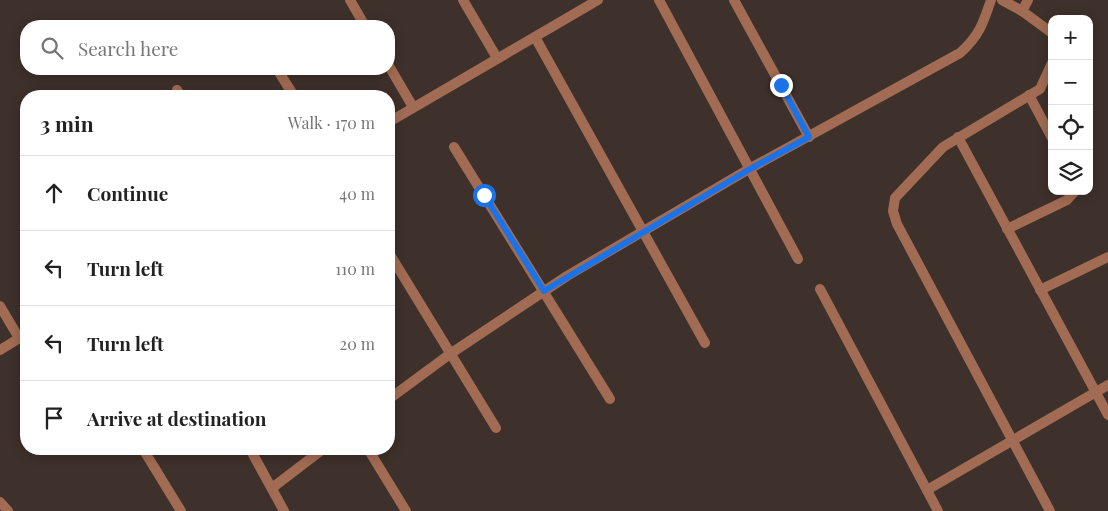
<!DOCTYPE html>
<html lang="en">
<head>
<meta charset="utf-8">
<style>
  body { margin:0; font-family:"Playfair Display",serif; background:#f6f6f6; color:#222 }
  .controls { position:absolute; right:15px; top:15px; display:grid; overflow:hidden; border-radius:10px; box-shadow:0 2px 12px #0003 }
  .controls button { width:45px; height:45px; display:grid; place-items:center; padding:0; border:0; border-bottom:1px solid #e0e0e0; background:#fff; color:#222; font:25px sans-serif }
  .stop { position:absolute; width:15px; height:15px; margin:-11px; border:4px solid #1a73e8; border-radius:50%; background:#fff }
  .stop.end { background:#1a73e8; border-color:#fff; box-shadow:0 1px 5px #0008 }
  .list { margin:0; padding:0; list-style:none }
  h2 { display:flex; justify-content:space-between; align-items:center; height:65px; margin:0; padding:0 20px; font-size:21px }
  h2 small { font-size:16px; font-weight:400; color:#767676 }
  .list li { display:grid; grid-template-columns:32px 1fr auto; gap:15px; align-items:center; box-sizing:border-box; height:75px; padding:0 20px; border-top:1px solid #e0e0e0 }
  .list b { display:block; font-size:19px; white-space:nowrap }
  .list em { font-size:16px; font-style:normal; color:#767676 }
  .icon { flex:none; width:28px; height:28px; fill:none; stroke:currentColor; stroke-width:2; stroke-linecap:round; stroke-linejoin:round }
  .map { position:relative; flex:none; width:1108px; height:511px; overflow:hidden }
  .search { position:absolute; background:#fff; box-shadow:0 2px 12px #0003; left:20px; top:20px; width:375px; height:55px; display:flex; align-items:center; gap:12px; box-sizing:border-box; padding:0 18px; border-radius:20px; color:#767676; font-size:19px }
  .panel { position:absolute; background:#fff; box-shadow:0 2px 12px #0003; left:20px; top:90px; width:375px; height:365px; border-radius:20px }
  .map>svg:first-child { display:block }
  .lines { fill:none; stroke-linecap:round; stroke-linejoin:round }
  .street { stroke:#a26b53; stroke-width:10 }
  .route { stroke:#1a73e8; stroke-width:6 }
</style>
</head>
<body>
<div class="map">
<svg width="1108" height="511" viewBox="0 0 1108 511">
  <rect width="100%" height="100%" fill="#3e302a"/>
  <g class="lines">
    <!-- street -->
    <g class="street">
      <path d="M350 0 365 26"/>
      <path d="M463 0 497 58"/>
      <path d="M659 0 798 259"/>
      <path d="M734 0 809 137"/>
      <path d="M1002 0 1022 11"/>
      <path d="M1028 0 1022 11 1052 33"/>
      <path d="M535 37 705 343"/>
      <path d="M389 66 413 107"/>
      <path d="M277 69 294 96"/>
      <path d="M177 90 181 96"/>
      <path d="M1029 95 1052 138"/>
      <path d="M389 122 598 0"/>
      <path d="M958 137 1108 415"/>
      <path d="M454 147 610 399"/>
      <path d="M1007 229 1067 200 1075 191"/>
      <path d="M389 253 496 428"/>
      <path d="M820 289 938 511"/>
      <path d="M1040 290 1108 257"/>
      <path d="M0 306 19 338"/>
      <path d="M0 350 26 334"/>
      <path d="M389 399 450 354 567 276 749 169 960 53C979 36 983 24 991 0"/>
      <path d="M143 449 181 511"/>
      <path d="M250 449 284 511"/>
      <path d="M368 449 406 511"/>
      <path d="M272 488 323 449"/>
      <path d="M927 490 1108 385"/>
      <path d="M0 502 8 511"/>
      <path d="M1050 511 897 224 893 211 895 198 943 147 1040 89 1052 63"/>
    </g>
  </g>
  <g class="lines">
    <!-- route -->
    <path class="route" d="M484 195 544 291 750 169 809 137 781 85"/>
  </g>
</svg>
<div class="controls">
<button>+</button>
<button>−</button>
<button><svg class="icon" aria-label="locate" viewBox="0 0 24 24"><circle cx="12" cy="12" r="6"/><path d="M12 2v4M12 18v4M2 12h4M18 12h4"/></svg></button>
<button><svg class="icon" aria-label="layers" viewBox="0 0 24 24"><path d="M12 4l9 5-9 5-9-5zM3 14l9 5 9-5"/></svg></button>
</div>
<div class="stop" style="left:484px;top:195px"></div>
<div class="stop end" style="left:781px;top:85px"></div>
<div class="search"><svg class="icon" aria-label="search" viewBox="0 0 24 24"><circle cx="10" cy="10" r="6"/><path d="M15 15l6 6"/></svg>Search here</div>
<section class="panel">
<h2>3 min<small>Walk · 170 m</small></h2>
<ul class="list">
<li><svg class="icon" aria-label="ahead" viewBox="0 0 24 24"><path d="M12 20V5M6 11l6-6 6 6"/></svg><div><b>Continue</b></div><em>40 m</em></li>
<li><svg class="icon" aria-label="left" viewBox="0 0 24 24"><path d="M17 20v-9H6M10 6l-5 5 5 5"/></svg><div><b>Turn left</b></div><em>110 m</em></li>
<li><svg class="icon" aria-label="left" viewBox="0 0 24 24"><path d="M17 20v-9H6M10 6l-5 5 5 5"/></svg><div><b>Turn left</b></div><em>20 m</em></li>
<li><svg class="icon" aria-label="arrive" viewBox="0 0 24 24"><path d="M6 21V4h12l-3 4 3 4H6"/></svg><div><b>Arrive at destination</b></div></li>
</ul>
</section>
</div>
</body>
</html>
